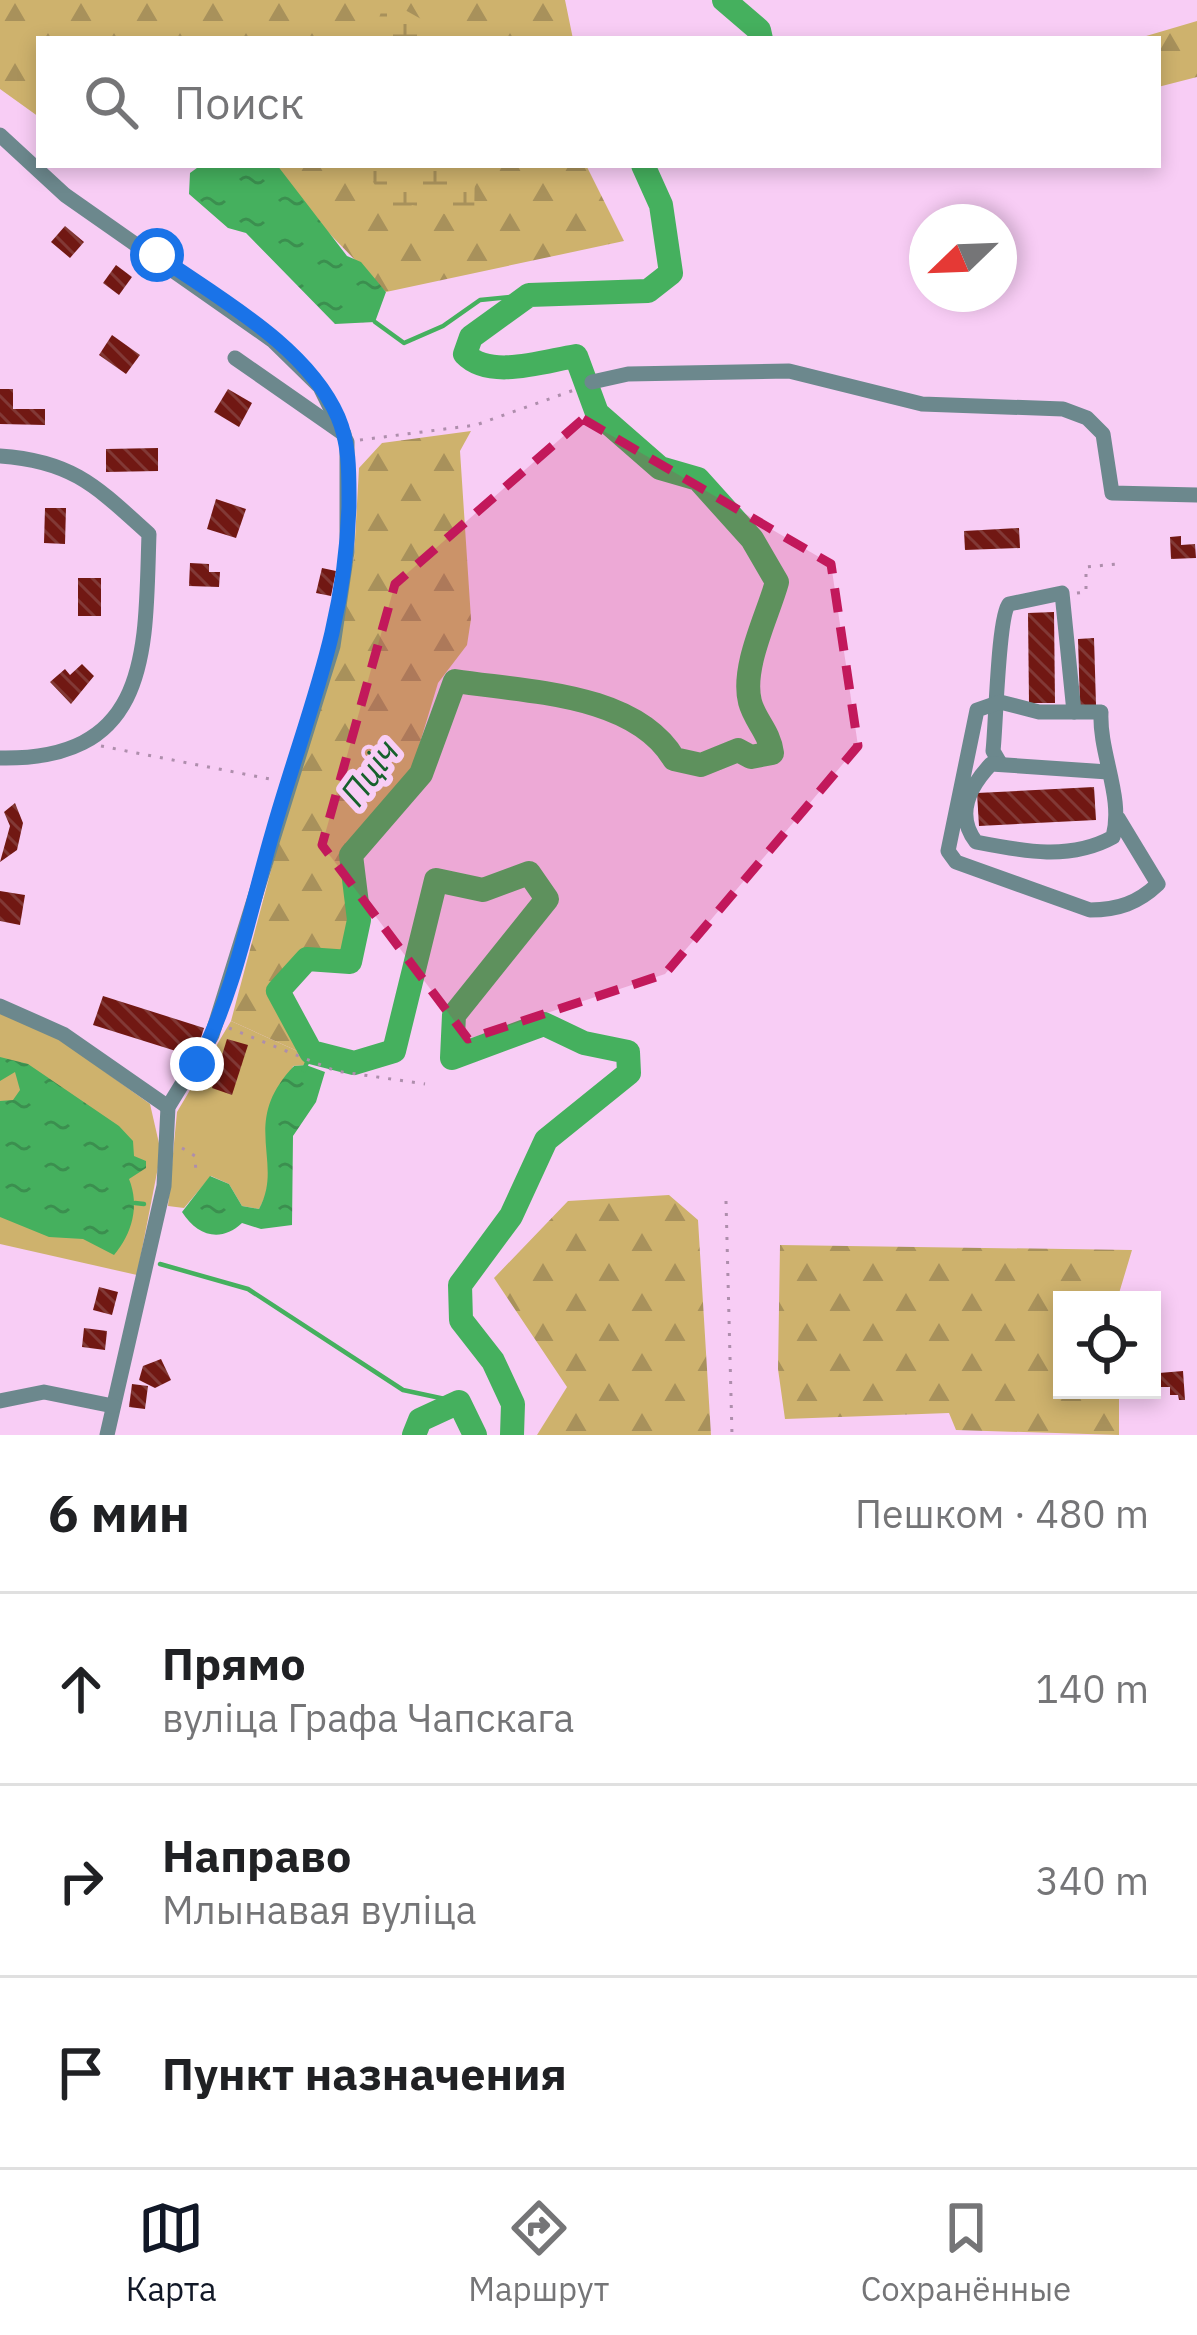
<!DOCTYPE html>
<html lang="ru">
<head>
<meta charset="utf-8">
<style>
  body { margin:0; font-family:"IBM Plex Sans",sans-serif; background:#f6f6f6; color:#202124 }
  .controls { position:absolute; right:36px; bottom:36px; display:grid; overflow:hidden; border-radius:0px; box-shadow:0 6px 18px #0003 }
  .controls button { width:108px; height:108px; display:grid; place-items:center; padding:0; border:0; border-bottom:3px solid #e0e0e0; background:#fff; color:#202124; font:60px sans-serif }
  .compass { position:absolute; left:909px; top:204px; width:108px; height:108px; border-radius:50%; background:#fff; box-shadow:0 6px 18px #0003; rotate:247deg }
  .stop { position:absolute; width:36px; height:36px; margin:-27px; border:9px solid #1a73e8; border-radius:50%; background:#fff }
  .stop.end { background:#1a73e8; border-color:#fff; box-shadow:0 3px 12px #0008 }
  .list { margin:0; padding:0; list-style:none }
  h2 { display:flex; justify-content:space-between; align-items:center; height:156px; margin:0; padding:0 48px; font-size:51px }
  h2 small { font-size:39px; font-weight:400; color:#757577 }
  .list li { display:grid; grid-template-columns:78px 1fr auto; gap:36px; align-items:center; box-sizing:border-box; height:192px; padding:0 48px; border-top:3px solid #e0e0e0 }
  .list b { display:block; font-size:45px; white-space:nowrap }
  .list p { margin:0; font-size:39px; white-space:nowrap; color:#757577 }
  .list em { font-size:39px; font-style:normal; color:#757577 }
  .icon { flex:none; width:66px; height:66px; fill:none; stroke:currentColor; stroke-width:2; stroke-linecap:round; stroke-linejoin:round }
  .map { position:relative; flex:none; width:1197px; height:1435px; overflow:hidden }
  .search { position:absolute; background:#fff; box-shadow:0 6px 18px #0003; left:36px; right:36px; top:36px; height:132px; display:flex; align-items:center; gap:30px; box-sizing:border-box; padding:0 42px; border-radius:0px; color:#757577; font-size:45px }
  .sheet { height:732px; background:#fff }
  nav { display:flex; justify-content:space-around; align-items:center; box-sizing:border-box; height:168px; border-top:3px solid #e0e0e0; background:#fff; font-size:33px; color:#757577 }
  nav a { display:grid; justify-items:center; gap:6px }
  nav .on { color:#111827 }
  .map>svg:first-child { display:block }
  .grass { fill:#ceb26d }
  .forest { fill:url(#forest-firs) }
  .wetland { fill:url(#wetland-marsh) }
  .water { fill:url(#water-ripples) }
  .lines { fill:none; stroke-linecap:round; stroke-linejoin:round }
  .stream { stroke:#45b05e; stroke-width:4.5 }
  .river { stroke:#45b05e; stroke-width:24 }
  .building { fill:url(#building-back-hatch) }
  .path { stroke:#ae8eac; stroke-width:3; stroke-dasharray:3 9; stroke-linecap:butt }
  .minor { stroke:#6c888d; stroke-width:15 }
  .route { stroke:#1a73e8; stroke-width:15 }
  .marked { fill:#c2185b; fill-opacity:0.2; stroke:#c2185b; stroke-width:9; stroke-dasharray:24 15; stroke-linejoin:round }
  .labels { text-anchor:middle; dominant-baseline:central; stroke-width:12; stroke-linejoin:round; paint-order:stroke }
  .water-label { font-size:36px; font-style:italic; fill:#17612c; stroke:#f8cdf5 }
</style>
</head>
<body>
<div class="map">
<svg width="1197" height="1435" viewBox="0 0 1197 1435">
  <defs>
    <pattern id="forest-firs" width="22" height="20" patternUnits="userSpaceOnUse" patternTransform="scale(3)"><rect width="22" height="20" fill="#ceb26d"/><path d="M5 1l3.5 6h-7zM16 11l3.5 6h-7z" fill="#a8915b"/></pattern>
    <pattern id="wetland-marsh" width="20" height="14" patternUnits="userSpaceOnUse" patternTransform="scale(3)"><rect width="20" height="14" fill="#ceb26d"/><path d="M1 5h8M5 5V1M11 12h8M15 12V8" fill="none" stroke="#a8915b"/></pattern>
    <pattern id="water-ripples" width="26" height="14" patternUnits="userSpaceOnUse" patternTransform="scale(3)"><rect width="26" height="14" fill="#45b05e"/><path d="M2 4q2-2 4 0t4 0M15 11q2-2 4 0t4 0" fill="none" stroke="#3b8f4f"/></pattern>
    <pattern id="building-back-hatch" width="6" height="6" patternUnits="userSpaceOnUse" patternTransform="scale(3)"><rect width="6" height="6" fill="#711813"/><path d="M-1 5l2 2M0 0l6 6M5-1l2 2" fill="none" stroke="#823936"/></pattern>
  </defs>
  <rect width="100%" height="100%" fill="#f8cdf5"/>
  <!-- grass -->
  <g class="grass">
    <path d="M0 1012 58 1038 150 1104 161 1152 137 1275 0 1244Z"/>
    <path d="M231 1021 304 1054 306 1065 293 1066 265 1197 259 1209 242 1206 229 1184 211 1176 184 1208 168 1206 177 1112Z"/>
  </g>
  <!-- forest -->
  <g class="forest">
    <path d="M0 0H565L573 39H39V117L0 89Z"/>
    <path d="M1197 21V77L1158 87V39H1136Z"/>
    <path d="M263 165H586L624 241 386 292Z"/>
    <path d="M471 431 460 451 471 619 467 645 438 683 413 766 348 855 356 919 347 958 308 953 275 990 307 1049 304 1054 231 1021 354 558 359 468 382 443Z"/>
    <path d="M669 1195 698 1220 711 1435H537L567 1387 494 1278 568 1201Z"/>
    <path d="M780 1245 1132 1250 1117 1300H1062V1390H1119V1435L956 1430 949 1413 785 1419 778 1369Z"/>
  </g>
  <!-- wetland -->
  <g class="wetland">
    <path d="M385 0H387L457 39H372Z"/>
    <path d="M364 165H475L474 222 412 205 398 228Z"/>
  </g>
  <!-- water -->
  <g class="water">
    <path d="M201 165H277L347 256 361 262 386 292 375 322 335 324 246 233 228 228 189 194 190 173Z"/>
    <path d="M0 1057 28 1064 119 1126 133 1141 134 1156 146 1161V1168L129 1179C140 1206 132 1234 114 1255L83 1239 49 1237 0 1217V1101L13 1100 20 1090 15 1072 0 1081Z"/>
    <path d="M306 1065 325 1072 316 1102 293 1136 292 1225 261 1229 242 1223C221 1243 197 1236 182 1212L210 1176 229 1184 242 1206 259 1209C285 1162 239 1123 294 1066Z"/>
  </g>
  <g class="lines">
    <!-- stream -->
    <g class="stream">
      <path d="M375 322 404 343 443 326 480 300 529 295"/>
      <path d="M304 1070 311 1052"/>
      <path d="M135 1203 144 1204"/>
      <path d="M160 1264 248 1289 403 1390 459 1402"/>
    </g>
    <!-- river -->
    <g class="river">
      <path d="M724 0 759 30 761 39"/>
      <path d="M414 1435 420 1420 459 1402 475 1435"/>
      <path d="M512 1435 513 1404 493 1361 461 1320 460 1285 511 1216 546 1140 629 1073 628 1052 584 1043 544 1024 452 1058 454 1015 547 899 529 873 483 890 436 880 394 1051 354 1063 311 1052 278 991 307 959 350 962 359 920 351 855 421 774 455 681C527 692 635 693 674 759L701 765 738 750 751 757 772 753C769 731 755 721 750 702 741 667 768 615 777 582L752 539 698 479 660 468 597 413 576 356C544 361 490 380 465 354L471 337 529 295 648 291 671 273 661 205 643 165"/>
    </g>
  </g>
  <!-- building -->
  <g class="building">
    <path d="M65 226 84 242 70 258 51 242Z"/>
    <path d="M116 265 132 277 119 295 103 283Z"/>
    <path d="M112 335 140 355 126 374 99 355Z"/>
    <path d="M0 389H13V409H45V425L0 424Z"/>
    <path d="M228 389 252 403 239 427 214 412Z"/>
    <path d="M158 448V471L106 472V449Z"/>
    <path d="M216 499 246 509 236 538 207 529Z"/>
    <path d="M45 508H66L65 544 44 543Z"/>
    <path d="M1019 528 1020 548 965 550 964 531Z"/>
    <path d="M1181 536V545L1195 544 1196 558 1171 559 1170 537Z"/>
    <path d="M190 563 209 564V572H220L219 587 189 586Z"/>
    <path d="M322 568 336 571 331 596 316 593Z"/>
    <rect x="78" y="578" width="23" height="38"/>
    <path d="M1054 612 1055 703H1029L1028 613Z"/>
    <path d="M1094 638 1096 705 1080 706 1078 639Z"/>
    <path d="M82 664 94 676 71 704 50 682 65 669 70 675Z"/>
    <path d="M1094 787 1096 820 979 826 977 793Z"/>
    <path d="M15 803 23 823 17 850 0 862 10 826 4 812Z"/>
    <path d="M0 891 25 895 20 925 0 921Z"/>
    <path d="M103 996 204 1028 195 1057 93 1025Z"/>
    <path d="M227 1039 248 1045 232 1095 212 1088Z"/>
    <path d="M99 1287 118 1292 112 1315 93 1310Z"/>
    <path d="M84 1328 107 1331 105 1350 82 1347Z"/>
    <path d="M161 1359 171 1380 155 1388 139 1380 143 1366Z"/>
    <path d="M1183 1371 1185 1400H1179L1178 1395H1170V1387H1160L1159 1373Z"/>
    <path d="M132 1384 148 1386 145 1409 129 1407Z"/>
  </g>
  <g class="lines">
    <!-- path -->
    <g class="path">
      <path d="M360 440 476 425 577 389"/>
      <path d="M1077 593 1086 592V567L1117 564"/>
      <path d="M101 746 275 780"/>
      <path d="M229 1028 336 1071 425 1084"/>
      <path d="M182 1148 195 1156 196 1174"/>
      <path d="M726 1201 732 1435"/>
    </g>
    <!-- minor -->
    <g class="minor">
      <path d="M0 135 65 195 272 340 320 387 347 442V552L333 646 212 1035 168 1107 164 1186 107 1435"/>
      <path d="M235 358 344 434"/>
      <path d="M592 382 628 374 789 371 922 404 1063 409 1087 418 1103 434 1112 493 1197 495"/>
      <path d="M0 456C73 461 97 487 149 534 145 648 153 761 0 758"/>
      <path d="M1000 763 993 751C996 725 998 616 1009 604L1062 593 1074 712"/>
      <path d="M1108 772 991 764C970 786 955 815 976 842 1022 851 1070 861 1113 837 1124 797 1099 754 1101 712H1039L1000 702 977 710 948 851 956 862 1090 910C1118 910 1138 903 1158 884L1118 818"/>
      <path d="M0 1006 63 1034 168 1107"/>
      <path d="M0 1401 44 1392 113 1406"/>
    </g>
  </g>
  <g class="lines">
    <!-- route -->
    <path class="route" d="M157 255C218 298 307 346 338 417 350 445 349 475 349 506 345 631 306 715 273 831 250 909 235 993 197 1064"/>
  </g>
  <!-- marked area -->
  <path class="marked" d="M583 419 831 564 858 746 665 974 468 1039 322 845 395 584Z"/>
  <g class="labels">
    <!-- water labels -->
    <g class="water-label">
      <text transform="translate(369 772) rotate(-54)">Пціч</text>
    </g>
  </g>
</svg>
<div class="controls">
<button><svg class="icon" aria-label="locate" viewBox="0 0 24 24"><circle cx="12" cy="12" r="6"/><path d="M12 2v4M12 18v4M2 12h4M18 12h4"/></svg></button>
</div>
<svg class="compass" viewBox="-18 -18 36 36"><path d="M0-13l5 13h-10z" fill="#e53935"/><path d="M0 13l5-13h-10z" fill="#757577"/></svg>
<div class="stop" style="left:157px;top:255px"></div>
<div class="stop end" style="left:197px;top:1064px"></div>
<div class="search"><svg class="icon" aria-label="search" viewBox="0 0 24 24"><circle cx="10" cy="10" r="6"/><path d="M15 15l6 6"/></svg>Поиск</div>
</div>
<section class="sheet">
<h2>6 мин<small>Пешком · 480 m</small></h2>
<ul class="list">
<li><svg class="icon" aria-label="ahead" viewBox="0 0 24 24"><path d="M12 20V5M6 11l6-6 6 6"/></svg><div><b>Прямо</b><p>вуліца Графа Чапскага</p></div><em>140 m</em></li>
<li><svg class="icon" aria-label="right" viewBox="0 0 24 24"><path d="M7 20v-9h11M14 6l5 5-5 5"/></svg><div><b>Направо</b><p>Млынавая вуліца</p></div><em>340 m</em></li>
<li><svg class="icon" aria-label="arrive" viewBox="0 0 24 24"><path d="M6 21V4h12l-3 4 3 4H6"/></svg><div><b>Пункт назначения</b></div></li>
</ul>
</section>
<nav>
<a class="on"><svg class="icon" aria-label="map" viewBox="0 0 24 24"><path d="M3 6l6-2 6 2 6-2v14l-6 2-6-2-6 2zM9 4v14M15 6v14"/></svg>Карта</a>
<a><svg class="icon" aria-label="directions" viewBox="0 0 24 24"><path d="M12 3l9 9-9 9-9-9zM9 14v-3h6M13 9l2 2-2 2"/></svg>Маршрут</a>
<a><svg class="icon" aria-label="saved" viewBox="0 0 24 24"><path d="M7 4h10v16l-5-4-5 4z"/></svg>Сохранённые</a>
</nav>
</body>
</html>
